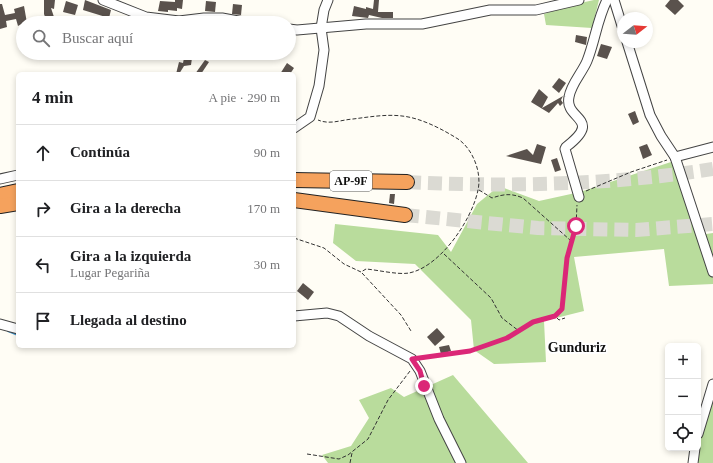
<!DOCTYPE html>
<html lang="es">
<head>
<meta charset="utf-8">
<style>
  body { margin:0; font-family:"Times New Roman",serif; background:#f6f6f6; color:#202124 }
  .controls { position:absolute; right:12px; bottom:12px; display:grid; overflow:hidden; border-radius:6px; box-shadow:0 2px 6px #0003 }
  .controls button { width:36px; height:36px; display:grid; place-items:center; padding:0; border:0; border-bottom:1px solid #e0e0e0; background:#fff; color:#202124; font:20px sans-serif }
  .compass { position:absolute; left:617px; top:12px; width:36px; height:36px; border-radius:50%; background:#fff; box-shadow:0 2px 6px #0003; rotate:73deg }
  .stop { position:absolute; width:12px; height:12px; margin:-9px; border:3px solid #db2777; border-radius:50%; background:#fff }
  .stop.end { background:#db2777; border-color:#fff; box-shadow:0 1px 4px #0008 }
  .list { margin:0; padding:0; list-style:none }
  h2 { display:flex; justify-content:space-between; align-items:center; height:52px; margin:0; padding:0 16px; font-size:17px }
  h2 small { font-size:13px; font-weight:400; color:#757577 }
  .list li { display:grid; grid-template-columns:26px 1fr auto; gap:12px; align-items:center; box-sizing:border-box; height:56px; padding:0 16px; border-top:1px solid #e0e0e0 }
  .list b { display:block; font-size:15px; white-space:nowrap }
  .list p { margin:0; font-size:13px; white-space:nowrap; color:#757577 }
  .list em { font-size:13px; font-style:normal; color:#757577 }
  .icon { flex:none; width:22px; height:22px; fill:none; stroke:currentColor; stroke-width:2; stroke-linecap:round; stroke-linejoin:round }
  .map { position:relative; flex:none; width:713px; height:463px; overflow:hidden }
  .search { position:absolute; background:#fff; box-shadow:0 2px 6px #0003; left:16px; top:16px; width:280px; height:44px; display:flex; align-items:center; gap:10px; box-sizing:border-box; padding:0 14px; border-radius:22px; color:#757577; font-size:15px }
  .panel { position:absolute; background:#fff; box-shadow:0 2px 6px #0003; left:16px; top:72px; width:280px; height:276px; border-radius:6px }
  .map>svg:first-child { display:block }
  .forest { fill:#b9dc9c }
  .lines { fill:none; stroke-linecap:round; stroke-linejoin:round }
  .stream { stroke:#3f96cf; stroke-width:2 }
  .building { fill:#5a524d }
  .highway-tunnel { stroke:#dbdad3; stroke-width:14; stroke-dasharray:14 7; stroke-linecap:butt }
  .minor-casing { stroke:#444; stroke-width:11 }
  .highway-casing { stroke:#222; stroke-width:16 }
  .path { stroke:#333; stroke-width:1; stroke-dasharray:4 2; stroke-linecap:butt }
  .minor { stroke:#fff; stroke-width:9 }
  .highway { stroke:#f5a25d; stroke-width:14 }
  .route { stroke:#db2777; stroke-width:5 }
  .labels { text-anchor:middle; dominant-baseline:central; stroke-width:4; stroke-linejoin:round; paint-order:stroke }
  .shield { fill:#fff; stroke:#585858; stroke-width:1 }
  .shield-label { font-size:12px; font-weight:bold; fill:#111 }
  .neighbourhood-label { font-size:14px; font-weight:bold; fill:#111; stroke:#fff }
</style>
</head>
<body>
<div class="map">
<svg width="713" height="463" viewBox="0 0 713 463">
  <rect width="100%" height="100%" fill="#fffdf5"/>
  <!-- forest -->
  <g class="forest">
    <path d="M594 0H599L592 28 546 25 544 14 567 6Z"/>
    <path d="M674 161 699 235 713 233V284L669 286 664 249 574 257 584 311 544 321 546 362 494 364 474 350 471 320 415 264 356 261 333 243 335 224 438 235 451 252 477 204 499 186 539 201 580 192Z"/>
    <path d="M453 375 528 463H328L322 455 351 446 369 418 359 400 391 388 404 397Z"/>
    <path d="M713 395V463H697L698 446Z"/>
  </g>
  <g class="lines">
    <!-- stream -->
    <path class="stream" d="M8 331 18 335"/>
  </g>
  <!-- building -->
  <g class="building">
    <path d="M44 0H55L54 9 51 8 54 17 53 22 51 23H47L44 14Z"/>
    <path d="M85 0 111 10 109 18 83 10Z"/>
    <path d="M175 0H183L182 9 177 8V11L168 10V12L158 11 160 1 175 2Z"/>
    <path d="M374 0H379L378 12H393V18H382L369 15 368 18 352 16 354 6 366 9V7L373 9Z"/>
    <path d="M670 0H678L684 6 675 15 665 6Z"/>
    <path d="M66 1 78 5 75 15 63 12Z"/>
    <path d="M206 1 216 2 215 12 205 11Z"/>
    <path d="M0 4H2L5 15 15 13 14 9 24 6 27 23H23L18 26 16 19 6 21 7 27 0 29Z"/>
    <path d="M233 4 242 5 241 15 232 14Z"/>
    <path d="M576 35 587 37 586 45 575 42Z"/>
    <path d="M601 44 612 47 607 59 597 56Z"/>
    <path d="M185 53 192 55V53H201L199 60 192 58 191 65 184 66 179 74H176L179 62 183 63Z"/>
    <path d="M205 60 209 62 201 74H195Z"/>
    <path d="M287 63 294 68 290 74H280Z"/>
    <path d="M559 78 566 83 559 93 552 87Z"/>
    <path d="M539 89 548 97 542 108 563 96 561 100 563 103 560 106 558 103 549 113 531 102Z"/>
    <path d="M635 111 639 122 633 125 628 114Z"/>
    <path d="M537 144 546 147 541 164 506 156 527 149 533 155Z"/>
    <path d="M647 144 652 155 643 159 639 147Z"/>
    <path d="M557 158 561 170 555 172 551 160Z"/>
    <path d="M390 194H395L394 204 389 203Z"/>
    <path d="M303 283 314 292 308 300 297 291Z"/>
    <path d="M437 328 445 337 435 346 427 337Z"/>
    <path d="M449 345 451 351 441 354 439 347Z"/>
  </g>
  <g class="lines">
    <!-- highway-tunnel -->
    <g class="highway-tunnel">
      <path d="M407 182C509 187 612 185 713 169"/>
      <path d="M405 215 538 228 636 230 713 224"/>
    </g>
    <defs>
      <g id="minor">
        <path d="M103 0 146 17 179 21 204 18H222L249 23"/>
        <path d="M614 0 623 29"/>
        <path d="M289 29 297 30 366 24H422L490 10H536L579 0"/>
        <path d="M627 42 650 115 661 136 675 157 713 272"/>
        <path d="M294 128 310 117 319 86 324 50 321 28 324 10 328 0"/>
        <path d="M675 157 713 147"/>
        <path d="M0 179 18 175"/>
        <path d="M579 197 565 149 566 147C604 118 564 120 569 97 571 84 582 73 587 61 595 41 597 20 607 0"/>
        <path d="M294 316 327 313 339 316 369 336 412 359 420 371 439 419 461 463"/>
        <path d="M0 324 18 329"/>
        <path d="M698 434 713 384"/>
        <path d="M693 463 695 448"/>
      </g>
      <g id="highway">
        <path d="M294 180 407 182"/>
        <path d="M0 195 18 191"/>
        <path d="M294 200 405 215"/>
        <path d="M0 206 18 203"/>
      </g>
    </defs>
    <!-- minor casing -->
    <use href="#minor" class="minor-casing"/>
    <!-- highway casing -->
    <use href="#highway" class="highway-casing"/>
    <!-- path -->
    <g class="path">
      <path d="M479 190 492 198C504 194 511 193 523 198L570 240"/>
      <path d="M586 191 631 172 667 160"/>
      <path d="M294 238 324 248 344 264 361 272 366 269C378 270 398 275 409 273 440 267 472 220 478 190 482 173 473 149 458 139 442 129 421 118 402 116 386 114 369 117 353 119 340 120 330 125 318 120"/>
      <path d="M444 254 491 298 502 318 519 331"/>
      <path d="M362 273 401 315 411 331"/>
      <path d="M555 316 562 309 567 258 576 226 577 205"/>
      <path d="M422 359 469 351 490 344 507 338 533 322 555 316 559 320 565 318"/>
      <path d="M307 454 339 459 348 455 368 439 388 400 410 371"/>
      <path d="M350 463 352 453"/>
    </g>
    <!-- minor -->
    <use href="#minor" class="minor"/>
    <!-- highway -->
    <use href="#highway" class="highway"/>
  </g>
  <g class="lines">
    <!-- route -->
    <path class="route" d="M424 386 420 371 412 359 470 351 490 344 507 338 533 322 555 316 562 309 567 258 576 226"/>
  </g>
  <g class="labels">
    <!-- shield labels -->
    <rect class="shield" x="330" y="171" width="42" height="20" rx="3"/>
    <g class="shield-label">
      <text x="351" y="181">AP-9F</text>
    </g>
    <!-- neighbourhood labels -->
    <g class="neighbourhood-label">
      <text x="577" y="347">Gunduriz</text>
    </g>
  </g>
</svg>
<div class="controls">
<button>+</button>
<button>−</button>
<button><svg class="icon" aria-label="locate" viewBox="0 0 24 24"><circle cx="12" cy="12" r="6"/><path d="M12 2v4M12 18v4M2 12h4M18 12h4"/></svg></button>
</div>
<svg class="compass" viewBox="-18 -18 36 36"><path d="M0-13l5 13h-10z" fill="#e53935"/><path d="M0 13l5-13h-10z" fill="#757577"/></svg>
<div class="stop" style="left:576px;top:226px"></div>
<div class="stop end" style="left:424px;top:386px"></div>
<div class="search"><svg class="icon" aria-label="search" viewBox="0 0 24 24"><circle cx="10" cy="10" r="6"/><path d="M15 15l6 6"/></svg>Buscar aquí</div>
<section class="panel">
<h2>4 min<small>A pie · 290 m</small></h2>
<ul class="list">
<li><svg class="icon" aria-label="ahead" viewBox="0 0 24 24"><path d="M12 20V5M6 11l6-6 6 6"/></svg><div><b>Continúa</b></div><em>90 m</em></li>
<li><svg class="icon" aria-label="right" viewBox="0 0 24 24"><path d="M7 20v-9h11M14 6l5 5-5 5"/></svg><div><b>Gira a la derecha</b></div><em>170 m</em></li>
<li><svg class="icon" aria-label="left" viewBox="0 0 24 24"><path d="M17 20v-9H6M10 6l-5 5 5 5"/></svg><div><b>Gira a la izquierda</b><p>Lugar Pegariña</p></div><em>30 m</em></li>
<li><svg class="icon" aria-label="arrive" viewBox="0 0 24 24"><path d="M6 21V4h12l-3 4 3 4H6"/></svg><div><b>Llegada al destino</b></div></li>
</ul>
</section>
</div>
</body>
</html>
